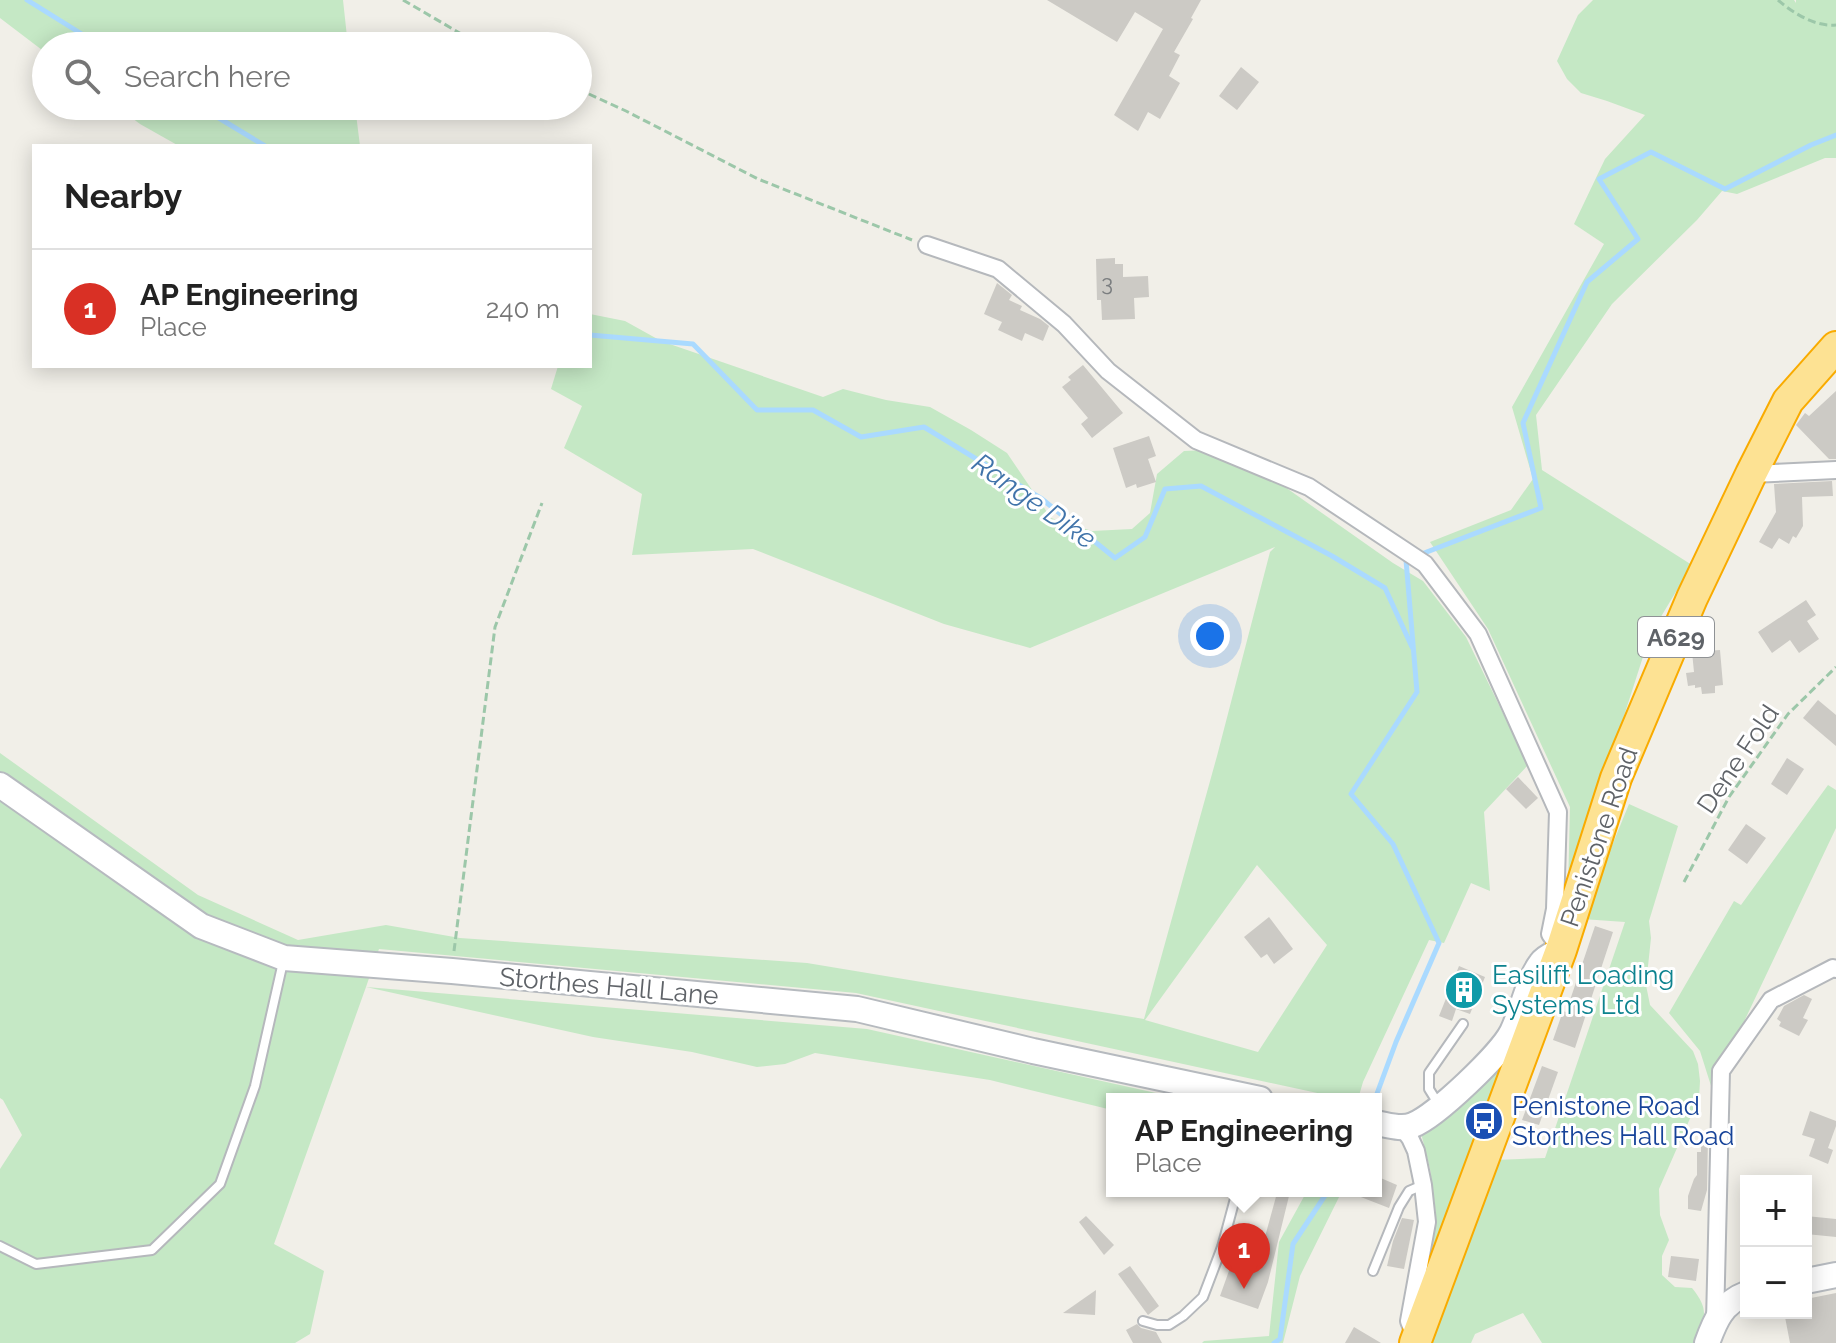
<!DOCTYPE html>
<html lang="en">
<head>
<meta charset="utf-8">
<style>
  body { margin:0; font-family:Raleway,sans-serif; background:#f6f6f6; color:#222 }
  .controls { position:absolute; right:24px; bottom:24px; display:grid; overflow:hidden; border-radius:0px; box-shadow:0 4px 20px #0003 }
  .controls button { width:72px; height:72px; display:grid; place-items:center; padding:0; border:0; border-bottom:2px solid #e0e0e0; background:#fff; color:#222; font:40px sans-serif }
  .you { position:absolute; left:1210px; top:636px; width:28px; height:28px; margin:-20px; border:6px solid #fff; border-radius:50%; background:#1a73e8; box-shadow:0 0 0 12px #1a73e833 }
  .badge { display:grid; place-items:center; width:52px; height:52px; border-radius:50%; background:#d93025; color:#fff; font-size:26px; font-weight:700 }
  .pin { position:absolute; translate:-50% -66px; filter:drop-shadow(0 2px 4px #0008) }
  .pin::after { content:''; position:absolute; top:42px; width:28px; height:24px; background:inherit; clip-path:polygon(0 0,100% 0,50% 100%) }
  .popup { position:absolute; left:1106px; top:1093px; width:276px; height:104px; box-sizing:border-box; display:grid; place-content:center; border-radius:0px; background:#fff; filter:drop-shadow(0 2px 6px #0005); font-size:26px; white-space:nowrap; color:#767676 }
  .popup b { font-size:30px; color:#222 }
  .popup::after { content:''; position:absolute; left:50%; top:100%; margin-left:-16px; border:16px solid transparent; border-top-color:#fff }
  .list { margin:0; padding:0; list-style:none }
  h2 { display:flex; justify-content:space-between; align-items:center; height:104px; margin:0; padding:0 32px; font-size:34px }
  h2 small { font-size:26px; font-weight:400; color:#767676 }
  .list li { display:grid; grid-template-columns:52px 1fr auto; gap:24px; align-items:center; box-sizing:border-box; height:120px; padding:0 32px; border-top:2px solid #e0e0e0 }
  .list b { display:block; font-size:30px; white-space:nowrap }
  .list p { margin:0; font-size:26px; white-space:nowrap; color:#767676 }
  .list em { font-size:26px; font-style:normal; color:#767676 }
  .icon { flex:none; width:44px; height:44px; fill:none; stroke:currentColor; stroke-width:2; stroke-linecap:round; stroke-linejoin:round }
  .map { position:relative; flex:none; width:1836px; height:1343px; overflow:hidden }
  .search { position:absolute; background:#fff; box-shadow:0 4px 20px #0003; left:32px; top:32px; width:560px; height:88px; display:flex; align-items:center; gap:20px; box-sizing:border-box; padding:0 28px; border-radius:44px; color:#767676; font-size:30px }
  .panel { position:absolute; background:#fff; box-shadow:0 4px 20px #0003; left:32px; top:144px; width:560px; height:224px; border-radius:0px }
  .map>svg:first-child { display:block }
  .green { fill:#c5e8c5; fill-rule:evenodd }
  .lines { fill:none; stroke-linecap:round; stroke-linejoin:round }
  .stream { stroke:#aadaff; stroke-width:5 }
  .building { fill:#cccac5 }
  .lane-casing { stroke:#b5b8bc; stroke-width:12 }
  .street-casing { stroke:#b5b8bc; stroke-width:20 }
  .secondary-casing { stroke:#b6babf; stroke-width:28 }
  .highway-casing { stroke:#f9ab00; stroke-width:34 }
  .path { stroke:#9cc7a9; stroke-width:3; stroke-dasharray:8 4; stroke-linecap:butt }
  .lane { stroke:#fff; stroke-width:8 }
  .street { stroke:#fff; stroke-width:16 }
  .secondary { stroke:#fff; stroke-width:24 }
  .highway { stroke:#fde293; stroke-width:30 }
  .labels { text-anchor:middle; dominant-baseline:central; stroke-width:6; stroke-linejoin:round; paint-order:stroke }
  .number-label { font-size:22px; fill:#7a7d7f }
  .shield { fill:#fff; stroke:#8f9295; stroke-width:2 }
  .shield-label { font-size:24px; font-weight:bold; fill:#5f6368 }
  .street-label { font-size:26px; fill:#5f6368; stroke:#fff }
  .culture-label { font-size:26px; fill:#0d838f; stroke:#fff; text-anchor:start }
  .transit-label { font-size:26px; fill:#164399; stroke:#fff; text-anchor:start }
  .water-label { font-size:28px; font-style:italic; fill:#4174aa; stroke:#fff }
</style>
</head>
<body>
<div class="map">
<svg width="1836" height="1343" viewBox="0 0 1836 1343">
  <rect width="100%" height="100%" fill="#f1efe8"/>
  <!-- green -->
  <g class="green">
    <path d="M0 0H343L348 46H46V53L0 18Z"/>
    <path d="M1593 0H1794L1796 3V0H1836V158H1825L1737 194 1722 191 1697 220 1612 304 1536 415 1542 470 1692 565 1650 635 1568 890 1570 807 1488 629 1430 542 1511 510 1533 479 1512 407 1604 244 1574 224 1605 159 1645 115 1607 101 1581 93 1567 79 1557 61 1578 15Z"/>
    <path d="M116 106H355L360 146H179L140 124Z"/>
    <path d="M590 314 625 321 661 341 823 397 843 389 886 400 930 407 971 430 1007 453 1051 518 1092 531 1132 529 1150 513 1157 474 1184 451 1208 450 1253 469 1285 487 1393 563 1423 581 1466 637 1528 765 1484 812 1490 891 1471 883 1444 943 1429 940 1363 1082 1358 1099H1345L856 993 379 949 366 987 867 1029 1183 1099H1112V1110L990 1080 815 1053 785 1064 757 1067 692 1052 593 1037 366 987 274 1244 324 1271 310 1334 295 1343H0V1169L22 1135 3 1100 0 1098V753L198 895 298 940 386 925 460 938 807 963 1144 1019 1217 756 1270 552 1275 547 1030 648 944 624 753 549 632 555 642 494 564 448 582 406 551 389 558 366H590ZM1257 865 1327 945 1258 1052 1145 1020Z"/>
    <path d="M1828 785 1836 790V828L1712 1089 1700 1051 1669 1013 1734 901 1741 905Z"/>
    <path d="M1629 804 1678 826 1649 921 1651 938 1646 985 1650 1005 1693 1051 1698 1064 1700 1081 1699 1098 1659 1189 1660 1215 1669 1240 1662 1256V1275L1675 1287 1692 1288C1710 1310 1705 1318 1695 1343H1542L1523 1313 1475 1334 1471 1343H1424L1495 1160 1545 1158 1625 922 1582 919Z"/>
    <path d="M1509 1054 1427 1281 1436 1215 1430 1169 1421 1133Z"/>
    <path d="M1307 1191H1342L1300 1276 1283 1343H1202L1204 1341 1269 1336 1279 1242Z"/>
  </g>
  <g class="lines">
    <!-- stream -->
    <g class="stream">
      <path d="M27 0 101 46"/>
      <path d="M199 106 265 146"/>
      <path d="M590 335 693 344 757 410H813L861 437 924 427 1042 499 1115 558 1145 537 1165 489 1201 486 1332 556 1385 588 1412 647"/>
      <path d="M1375 1099 1396 1042 1439 943 1393 844 1351 794 1417 692 1406 560 1541 508 1523 423 1587 282 1638 239 1599 179 1651 152 1725 189 1811 145 1836 135"/>
      <path d="M1274 1343 1280 1339 1293 1244 1328 1191"/>
    </g>
  </g>
  <!-- building -->
  <g class="building">
    <path d="M1047 0H1201L1191 18 1193 19 1174 52 1180 55 1169 76 1180 83 1160 119 1148 112 1138 131 1114 115 1163 29 1135 12 1117 42Z"/>
    <path d="M1241 67 1259 82 1237 110 1219 96Z"/>
    <path d="M1115 258V264H1123V277L1148 276 1149 297 1134 298 1135 319 1102 320 1101 300H1097L1096 259Z"/>
    <path d="M997 283 1012 295 1009 300 1022 306 1020 310 1040 319 1049 326 1043 341 1025 333 1022 341 998 330 1002 322 984 314Z"/>
    <path d="M1083 365 1123 413 1092 438 1081 424 1088 418 1062 387 1071 380 1068 377Z"/>
    <path d="M1836 391V459H1829L1796 425 1805 413 1809 416Z"/>
    <path d="M1149 436 1156 456 1148 459 1156 482 1137 488 1136 484 1126 488 1113 448Z"/>
    <path d="M1832 481 1833 496 1802 497 1803 526 1796 538 1793 536 1789 544 1779 538 1772 549 1759 542 1776 512 1774 484Z"/>
    <path d="M1806 600 1816 615 1807 621 1819 639 1799 653 1790 640 1772 653 1758 632Z"/>
    <path d="M1720 650 1723 685 1715 686V693L1702 694 1701 687 1695 688V685L1688 686 1686 673 1694 672 1692 652Z"/>
    <path d="M1818 700 1836 715V746L1803 718Z"/>
    <path d="M1787 758 1804 769 1787 795 1771 784Z"/>
    <path d="M1518 777 1538 798 1526 809 1506 789Z"/>
    <path d="M1746 824 1766 838 1747 864 1728 850Z"/>
    <path d="M1269 917 1293 949 1274 964 1267 954 1261 958 1244 937Z"/>
    <path d="M1595 926 1613 932 1575 1048 1553 1040 1563 1011 1566 1012Z"/>
    <path d="M1459 966 1485 977 1470 1014 1456 1009 1452 1021 1439 1016Z"/>
    <path d="M1804 995 1812 999 1803 1018 1808 1020 1799 1036 1779 1026 1781 1022 1777 1019 1784 1006Z"/>
    <path d="M1542 1066 1558 1072 1539 1125 1522 1120Z"/>
    <path d="M1810 1111 1836 1121V1126L1828 1148 1833 1150 1828 1164 1809 1156 1815 1139 1802 1135Z"/>
    <path d="M1701 1134 1708 1136 1707 1190 1701 1211 1688 1209V1196L1694 1179 1697 1175V1152H1701Z"/>
    <path d="M1376 1176 1397 1185 1389 1208 1348 1192 1376 1191Z"/>
    <path d="M1277 1193 1289 1196 1268 1282 1258 1309 1220 1296 1230 1268 1234 1270 1245 1238 1263 1244Z"/>
    <path d="M1086 1216 1114 1245 1104 1255 1079 1222Z"/>
    <path d="M1806 1216 1836 1219V1237L1806 1234Z"/>
    <path d="M1402 1218 1414 1220 1404 1269 1387 1266 1393 1241Z"/>
    <path d="M1671 1256 1699 1259 1696 1281 1668 1277Z"/>
    <path d="M1130 1266 1159 1306 1148 1315 1118 1274Z"/>
    <path d="M1096 1290 1095 1315 1063 1313Z"/>
    <path d="M1836 1293V1343H1790L1785 1317 1790 1316V1313H1806V1299Z"/>
    <path d="M1137 1324 1141 1328 1156 1332 1162 1343H1133L1126 1330Z"/>
    <path d="M1354 1327 1381 1343H1345Z"/>
  </g>
  <g class="lines">
    <defs>
      <g id="lane">
        <path d="M1439 1105 1429 1089V1073L1463 1024"/>
        <path d="M0 1246 36 1264 152 1250 220 1184 255 1086 283 962"/>
        <path d="M1373 1271 1399 1207 1409 1191 1423 1185"/>
        <path d="M1143 1321 1157 1325H1169L1183 1316 1203 1297 1222 1247 1237 1191"/>
      </g>
      <g id="street">
        <path d="M927 245 998 269 1064 324 1108 371 1196 440 1309 487 1425 564 1478 634 1558 812 1555 909 1550 934 1561 950"/>
        <path d="M1751 474 1836 470"/>
        <path d="M1402 1127 1410 1138 1416 1151 1423 1185 1427 1222 1409 1321 1413 1331"/>
        <path d="M1715 1321 1721 1071 1771 1000 1833 968 1836 969"/>
      </g>
      <g id="secondary">
        <path d="M0 785 201 926 284 958 452 971 857 1009 1033 1051 1260 1099"/>
        <path d="M1376 1123C1388 1125 1401 1130 1413 1125 1436 1116 1501 1054 1512 1032 1522 1012 1528 980 1541 963 1545 957 1555 953 1561 950"/>
        <path d="M1806 1281 1836 1275"/>
        <path d="M1707 1343C1715 1321 1722 1303 1746 1294"/>
      </g>
      <path id="highway" d="M1415 1343 1561 950 1616 778 1692 598 1751 474 1788 401 1836 347"/>
    </defs>
    <!-- lane casing -->
    <use href="#lane" class="lane-casing"/>
    <!-- street casing -->
    <use href="#street" class="street-casing"/>
    <!-- secondary casing -->
    <use href="#secondary" class="secondary-casing"/>
    <!-- highway casing -->
    <use href="#highway" class="highway-casing"/>
    <!-- path -->
    <g class="path">
      <path d="M403 0 482 46"/>
      <path d="M1778 0C1793 13 1815 27 1836 25"/>
      <path d="M578 89 626 111 758 179 912 240"/>
      <path d="M1684 882 1729 797 1788 714 1836 667"/>
      <path d="M454 951 495 627 542 503"/>
    </g>
    <!-- lane -->
    <use href="#lane" class="lane"/>
    <!-- street -->
    <use href="#street" class="street"/>
    <!-- secondary -->
    <use href="#secondary" class="secondary"/>
    <!-- highway -->
    <use href="#highway" class="highway"/>
  </g>
  <!-- icons -->
  <defs>
    <symbol id="building-disc" viewBox="-11 -11 22 22"><circle r="9.5" fill="#0f9aa8" stroke="#fff"/><path d="M-4-6H4V6H1V3H-1V6H-4ZM-2.5-4.3h1.7v1.8h-1.7ZM.8-4.3h1.7v1.8H.8ZM-2.5-1h1.7V.8h-1.7ZM.8-1h1.7V.8H.8Z" fill="#fff"/></symbol>
    <symbol id="bus-disc" viewBox="-11 -11 22 22"><circle r="9.5" fill="#1a4fb4" stroke="#fff"/><path d="M-5-6H5V4H4V6H2V4H-2V6H-4V4H-5ZM-3.5-4V0h7V-4ZM-3.5 1.2v1.5H-2V1.2ZM2 1.2v1.5H3.5V1.2Z" fill="#fff"/></symbol>
  </defs>
  <g fill-rule="evenodd">
    <use href="#building-disc" x="1442" y="968" width="44" height="44"/>
    <use href="#bus-disc" x="1462" y="1099" width="44" height="44"/>
  </g>
  <g class="labels">
    <!-- number labels -->
    <g class="number-label">
      <text x="1107" y="283">3</text>
    </g>
    <!-- shield labels -->
    <rect class="shield" x="1638" y="617" width="76" height="40" rx="6"/>
    <g class="shield-label">
      <text x="1676" y="637">A629</text>
    </g>
    <!-- street labels -->
    <g class="street-label">
      <text transform="translate(1738 759) rotate(-56)">Dene Fold</text>
      <text transform="translate(1599 837) rotate(-71)">Penistone Road</text>
      <text transform="translate(609 986) rotate(5)">Storthes Hall Lane</text>
    </g>
    <!-- culture labels -->
    <g class="culture-label">
      <text x="1492" y="975">Easilift Loading<tspan x="1492" dy="30">Systems Ltd</tspan></text>
    </g>
    <!-- transit labels -->
    <g class="transit-label">
      <text x="1512" y="1106">Penistone Road<tspan x="1512" dy="30">Storthes Hall Road</tspan></text>
    </g>
    <!-- water labels -->
    <g class="water-label">
      <text transform="translate(1034 501) rotate(35)">Range Dike</text>
    </g>
  </g>
</svg>
<div class="controls">
<button>+</button>
<button>−</button>
</div>
<div class="you"></div>
<div class="pin badge" style="left:1244px;top:1289px">1</div>
<div class="popup"><b>AP Engineering</b>Place</div>
<div class="search"><svg class="icon" aria-label="search" viewBox="0 0 24 24"><circle cx="10" cy="10" r="6"/><path d="M15 15l6 6"/></svg>Search here</div>
<section class="panel">
<h2>Nearby<small></small></h2>
<ul class="list">
<li><span class="badge">1</span><div><b>AP Engineering</b><p>Place</p></div><em>240 m</em></li>
</ul>
</section>
</div>
</body>
</html>
